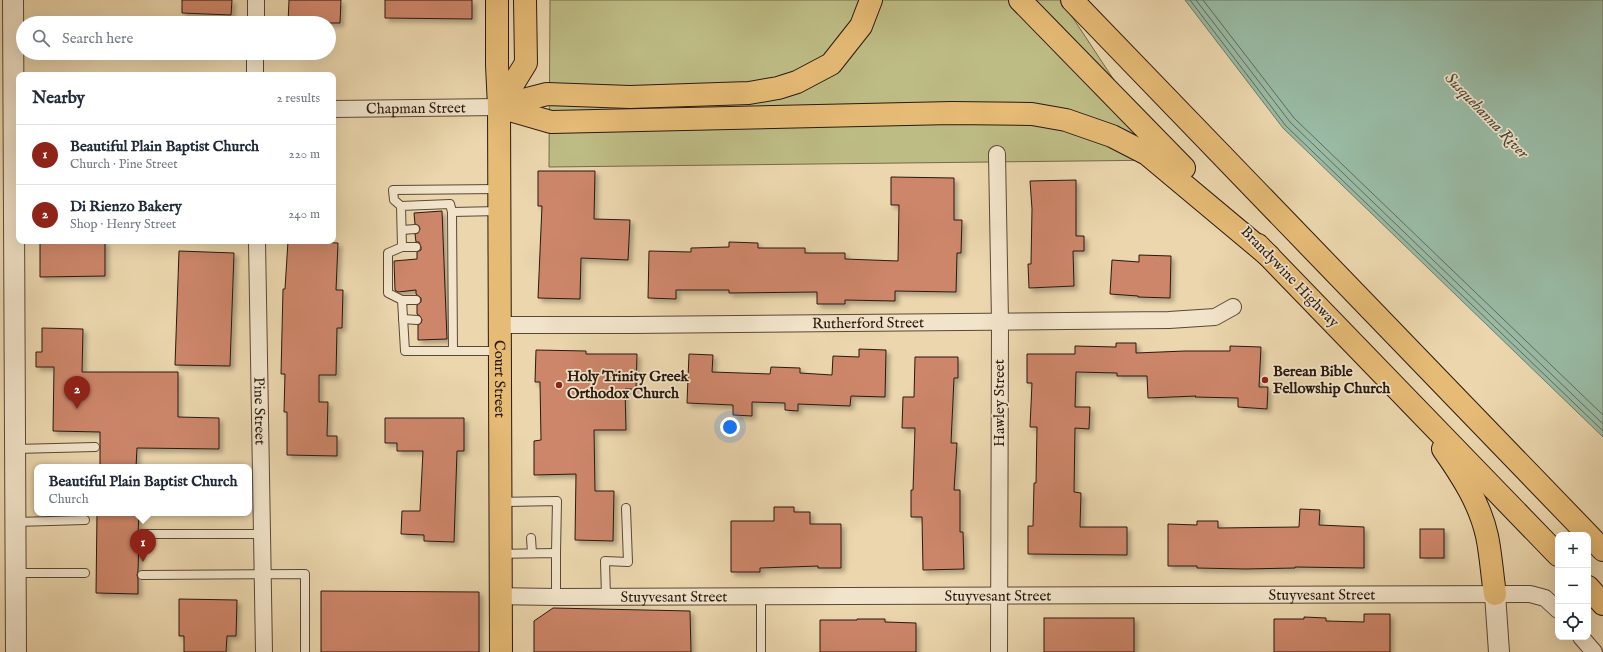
<!DOCTYPE html>
<html lang="en">
<head>
<meta charset="utf-8">
<style>
  body { margin:0; font-family:"IM FELL English",serif; background:#f6f6f7; color:#1f2937 }
  .controls { position:absolute; right:12px; bottom:12px; display:grid; overflow:hidden; border-radius:8px; box-shadow:0 4px 16px #0002 }
  .controls button { width:36px; height:36px; display:grid; place-items:center; padding:0; border:0; border-bottom:1px solid #e0e1e3; background:#fff; color:#1f2937; font:20px sans-serif }
  .you { position:absolute; left:730px; top:427px; width:14px; height:14px; margin:-10px; border:3px solid #fff; border-radius:50%; background:#1a73e8; box-shadow:0 0 0 6px #1a73e833 }
  .badge { display:grid; place-items:center; width:26px; height:26px; border-radius:50%; background:#8f2418; color:#fff; font-size:13px; font-weight:700 }
  .pin { position:absolute; translate:-50% -33px; filter:drop-shadow(0 1px 2px #0008) }
  .pin::after { content:''; position:absolute; top:21px; width:14px; height:12px; background:inherit; clip-path:polygon(0 0,100% 0,50% 100%) }
  .popup { position:absolute; left:34px; top:464px; width:218px; height:52px; box-sizing:border-box; display:grid; place-content:center; border-radius:8px; background:#fff; filter:drop-shadow(0 1px 3px #0005); font-size:13px; white-space:nowrap; color:#747a83 }
  .popup b { font-size:15px; color:#1f2937 }
  .popup::after { content:''; position:absolute; left:50%; top:100%; margin-left:-8px; border:8px solid transparent; border-top-color:#fff }
  .list { margin:0; padding:0; list-style:none }
  h2 { display:flex; justify-content:space-between; align-items:center; height:52px; margin:0; padding:0 16px; font-size:17px }
  h2 small { font-size:13px; font-weight:400; color:#747a83 }
  .list li { display:grid; grid-template-columns:26px 1fr auto; gap:12px; align-items:center; box-sizing:border-box; height:60px; padding:0 16px; border-top:1px solid #e0e1e3 }
  .list b { display:block; font-size:15px; white-space:nowrap }
  .list p { margin:0; font-size:13px; white-space:nowrap; color:#747a83 }
  .list em { font-size:13px; font-style:normal; color:#747a83 }
  .icon { flex:none; width:22px; height:22px; fill:none; stroke:currentColor; stroke-width:2; stroke-linecap:round; stroke-linejoin:round }
  .map { position:relative; flex:none; width:1603px; height:652px; overflow:hidden }
  .search { position:absolute; background:#fff; box-shadow:0 4px 16px #0002; left:16px; top:16px; width:320px; height:44px; display:flex; align-items:center; gap:10px; box-sizing:border-box; padding:0 14px; border-radius:22px; color:#747a83; font-size:15px }
  .panel { position:absolute; background:#fff; box-shadow:0 4px 16px #0002; left:16px; top:72px; width:320px; height:172px; border-radius:8px }
  .map>svg:first-child { display:block }
  .green { fill:#bebc85; stroke:#746a4a }
  .water { fill:#99baa4; stroke:#6c7a68 }
  .lines { fill:none; stroke-linecap:round; stroke-linejoin:round }
  .shore { stroke:#616a5a; stroke-width:1 }
  .building { fill:#cd866a; stroke:#29190f; filter:url(#shadow) }
  .service-casing { stroke:#5a4836; stroke-width:10 }
  .minor-casing { stroke:#5a4836; stroke-width:18 }
  .tertiary-casing { stroke:#5a4836; stroke-width:22 }
  .primary-casing { stroke:#29190f; stroke-width:24 }
  .service { stroke:#f2e4ca; stroke-width:8 }
  .minor { stroke:#f2e4ca; stroke-width:16 }
  .tertiary { stroke:#f2e4ca; stroke-width:20 }
  .primary { stroke:#e6bb76; stroke-width:22 }
  .poi-dot { fill:#8f2418; stroke:#f2e4ca; stroke-width:1.5 }
  .labels { text-anchor:middle; dominant-baseline:central; stroke-width:3.5; stroke-linejoin:round; paint-order:stroke }
  .street-label { font-size:15px; fill:#29190f; stroke:#f2e4ca }
  .poi-label { font-size:15px; font-weight:bold; fill:#29190f; stroke:#f2e4ca; text-anchor:start }
  .water-label { font-size:16px; font-style:italic; fill:#4b493c; stroke:#f2e4ca }
</style>
</head>
<body>
<div class="map">
<svg width="1603" height="652" viewBox="0 0 1603 652">
  <defs>
    <filter id="shadow"><feDropShadow dx="3.5" dy="3.5" stdDeviation="2" flood-color="#0004"/></filter>
  </defs>
  <rect width="100%" height="100%" fill="#ebd6ad"/>
  <filter id="stains"><feTurbulence type="fractalNoise" baseFrequency=".005" numOctaves="4"/><feColorMatrix values="0 0 0 0 .2 0 0 0 0 .09 0 0 0 0 .02 0 0 0 .5 -.17"/></filter>
  <radialGradient id="worn" r=".72"><stop offset=".6" stop-color="#630" stop-opacity="0"/><stop offset="1" stop-color="#630" stop-opacity=".3"/></radialGradient>
  <!-- green -->
  <path class="green" d="M550 0H1061L1167 160 549 167Z"/>
  <!-- water -->
  <path class="water" d="M1185 0H1603V437L1283 128Z"/>
  <g class="lines">
    <!-- shore -->
    <g class="shore">
      <path d="M1190 0 1286 126 1603 431"/>
      <path d="M1196 0 1290 122 1603 424"/>
      <path d="M1203 0 1294 118 1603 415"/>
    </g>
  </g>
  <!-- building -->
  <g class="building">
    <path d="M182 0H232L231 15 182 13Z"/>
    <path d="M289 0H341L340 23H288Z"/>
    <path d="M385 0H472V19L385 18Z"/>
    <path d="M538 171H595L594 219 630 220 628 260 581 258 580 299 538 298 542 206H538Z"/>
    <path d="M891 177 954 178V220H962L961 253H957L956 292 895 291V301L845 300V304H817V292L729 293V290H676V299L648 298 649 251 691 252V248L729 247V242L758 243V248H805V253H845V259L898 261 899 205H891Z"/>
    <path d="M1076 180V236H1084V251H1073L1074 286 1029 288 1028 264H1031L1032 209 1030 181Z"/>
    <path d="M442 211 447 339 418 340V325L421 323 422 320 420 316 417 314V305L421 302V298L416 294V290L398 292 395 290 394 261 417 259V252L421 250V247L419 242H416L415 234 418 233 420 229 419 226 415 224 414 213Z"/>
    <path d="M40 241H105V276L40 277Z"/>
    <path d="M288 241 338 243 336 290H343L342 328H337L336 375H319V402H328L327 436H337V456L287 455V412H284L285 374H281L283 289H285Z"/>
    <path d="M179 251 234 253 230 366 175 365Z"/>
    <path d="M1139 255 1171 256 1170 298 1138 297V296L1110 294 1112 260 1139 262Z"/>
    <path d="M42 328 83 329 82 372H178V417L219 418V449L137 448 136 467H100V432L53 431 54 367H36V352H42Z"/>
    <path d="M1116 343H1136V353L1185 351H1230V346L1261 347 1259 387H1268L1267 409 1238 407V398L1195 397 1196 396 1148 398 1147 376H1117V373L1076 372 1075 407H1090L1089 429 1075 428 1074 492 1081 493 1080 527H1127V555L1028 554V526H1033L1034 483H1036L1037 427H1030L1032 383H1027V354H1075V346L1116 347Z"/>
    <path d="M859 349 886 350 885 397 851 396 850 406 798 404V411L785 410V403L752 402V416L733 415V405L687 403 689 354 713 355 712 372 770 374 771 367 800 368V373L832 375 833 356 859 357Z"/>
    <path d="M536 350 586 351V354H637L636 389H625L626 430H594L595 491H614L613 541 575 540 576 474 534 475V441L541 440 540 382H535Z"/>
    <path d="M915 357H958V378H954L951 443H957L954 490H960V532H963L964 569 923 570 922 517H911V490H913L915 428H902L903 397H914Z"/>
    <path d="M385 418H464V451H457L454 542 424 541V535L401 534 402 511H420L423 451H397V443H385Z"/>
    <path d="M774 507H794V512H810V524H841V568H818V566L760 568V572H731V521H774Z"/>
    <path d="M1300 509 1320 510 1319 525 1364 527V568L1295 567V568L1245 569 1197 568V566H1168V524L1197 525V521H1218V528L1299 527Z"/>
    <path d="M97 513H139L138 534 139 537 138 571 137 575 138 579V594L96 593Z"/>
    <rect x="1420" y="529" width="24" height="29"/>
    <path d="M321 591 479 592V652H321Z"/>
    <path d="M179 599 237 600 236 636H227L226 652H184V636H179Z"/>
    <path d="M553 608 690 611 691 652H534V621Z"/>
    <path d="M1364 614H1390V652H1274V619H1304V617L1326 618V621L1364 622Z"/>
    <rect x="1044" y="618" width="90" height="34"/>
    <path d="M857 619H885V622L916 623V652H820V620H857Z"/>
  </g>
  <g class="lines">
    <defs>
      <g id="service">
        <path d="M401 206 394 200 393 190 499 189"/>
        <path d="M452 212 453 351"/>
        <path d="M402 230 415 229"/>
        <path d="M402 247H416"/>
        <path d="M402 300H416"/>
        <path d="M403 319 417 320"/>
        <path d="M498 351H405L402 300 388 293V253L402 247 401 206 450 204 452 212 499 211"/>
        <path d="M15 449 95 447"/>
        <path d="M501 502 557 501 556 553"/>
        <path d="M16 522 85 520"/>
        <path d="M143 534H263"/>
        <path d="M531 538 532 553"/>
        <path d="M501 554 556 553V597"/>
        <path d="M16 573H85"/>
        <path d="M142 575 305 574V652"/>
        <path d="M761 596V652"/>
        <path d="M606 597 605 561 628 562 626 508"/>
      </g>
      <g id="minor">
        <path d="M256 23V0"/>
        <path d="M255 75V53"/>
        <path id="s1" d="M333 109 499 107"/>
        <path d="M997 154 1000 321 999 652"/>
        <path id="s2" d="M257 241 264 652"/>
        <path id="s3" d="M500 325H631L1169 320 1215 317 1233 307"/>
        <path id="s4" d="M501 596 556 597 1530 594 1545 598 1558 610"/>
        <path d="M1581 637 1594 652"/>
      </g>
      <g id="tertiary">
        <path d="M13 0 16 652"/>
        <path d="M1495 594 1499 652"/>
      </g>
      <g id="primary">
        <path id="s5" d="M497 0V65L499 107 501 652"/>
        <path d="M1020 0 1184 168"/>
        <path d="M1072 0 1603 550"/>
        <path d="M500 106 547 94 630 97 749 93 778 88 797 82 831 64 861 26 871 0"/>
        <path d="M499 107 551 122 952 113 1032 114 1066 120 1112 136 1147 154 1269 256"/>
        <path d="M499 107 526 63 525 0"/>
        <path d="M1258 245 1558 555"/>
        <path d="M1443 449C1462 476 1480 504 1487 536 1491 555 1492 575 1495 594"/>
        <path d="M1588 587 1603 604"/>
      </g>
    </defs>
    <!-- service casing -->
    <use href="#service" class="service-casing"/>
    <!-- minor casing -->
    <use href="#minor" class="minor-casing"/>
    <!-- tertiary casing -->
    <use href="#tertiary" class="tertiary-casing"/>
    <!-- primary casing -->
    <use href="#primary" class="primary-casing"/>
    <!-- service -->
    <use href="#service" class="service"/>
    <!-- minor -->
    <use href="#minor" class="minor"/>
    <!-- tertiary -->
    <use href="#tertiary" class="tertiary"/>
    <!-- primary -->
    <use href="#primary" class="primary"/>
  </g>
  <!-- markers -->
  <g class="poi-dot">
    <circle cx="1265" cy="380" r="4"/>
    <circle cx="559" cy="385" r="4"/>
  </g>
  <g class="labels">
    <!-- street labels -->
    <g class="street-label">
      <text stroke="none"><textPath href="#s1" startOffset="83">Chapman Street</textPath></text>
      <text transform="translate(1290 277) rotate(46)">Brandywine Highway</text>
      <text stroke="none"><textPath href="#s3" startOffset="368">Rutherford Street</textPath></text>
      <text stroke="none"><textPath href="#s5" startOffset="379">Court Street</textPath></text>
      <text transform="translate(999 403) rotate(-90)">Hawley Street</text>
      <text stroke="none"><textPath href="#s2" startOffset="170">Pine Street</textPath></text>
      <text stroke="none"><textPath href="#s4" startOffset="821">Stuyvesant Street</textPath></text>
      <text stroke="none"><textPath href="#s4" startOffset="173">Stuyvesant Street</textPath></text>
      <text stroke="none"><textPath href="#s4" startOffset="497">Stuyvesant Street</textPath></text>
    </g>
    <!-- poi labels -->
    <g class="poi-label">
      <text x="1273" y="371">Berean Bible<tspan x="1273" dy="17">Fellowship Church</tspan></text>
      <text x="567" y="376">Holy Trinity Greek<tspan x="567" dy="17">Orthodox Church</tspan></text>
    </g>
    <!-- water labels -->
    <g class="water-label">
      <text transform="translate(1486 116) rotate(46)">Susquehanna River</text>
    </g>
  </g>
  <rect width="100%" height="100%" filter="url(#stains)"/>
  <rect width="100%" height="100%" fill="url(#worn)"/>
</svg>
<div class="controls">
<button>+</button>
<button>−</button>
<button><svg class="icon" aria-label="locate" viewBox="0 0 24 24"><circle cx="12" cy="12" r="6"/><path d="M12 2v4M12 18v4M2 12h4M18 12h4"/></svg></button>
</div>
<div class="you"></div>
<div class="pin badge" style="left:143px;top:562px">1</div>
<div class="popup"><b>Beautiful Plain Baptist Church</b>Church</div>
<div class="pin badge" style="left:77px;top:409px">2</div>
<div class="search"><svg class="icon" aria-label="search" viewBox="0 0 24 24"><circle cx="10" cy="10" r="6"/><path d="M15 15l6 6"/></svg>Search here</div>
<section class="panel">
<h2>Nearby<small>2 results</small></h2>
<ul class="list">
<li><span class="badge">1</span><div><b>Beautiful Plain Baptist Church</b><p>Church · Pine Street</p></div><em>220 m</em></li>
<li><span class="badge">2</span><div><b>Di Rienzo Bakery</b><p>Shop · Henry Street</p></div><em>240 m</em></li>
</ul>
</section>
</div>
</body>
</html>
